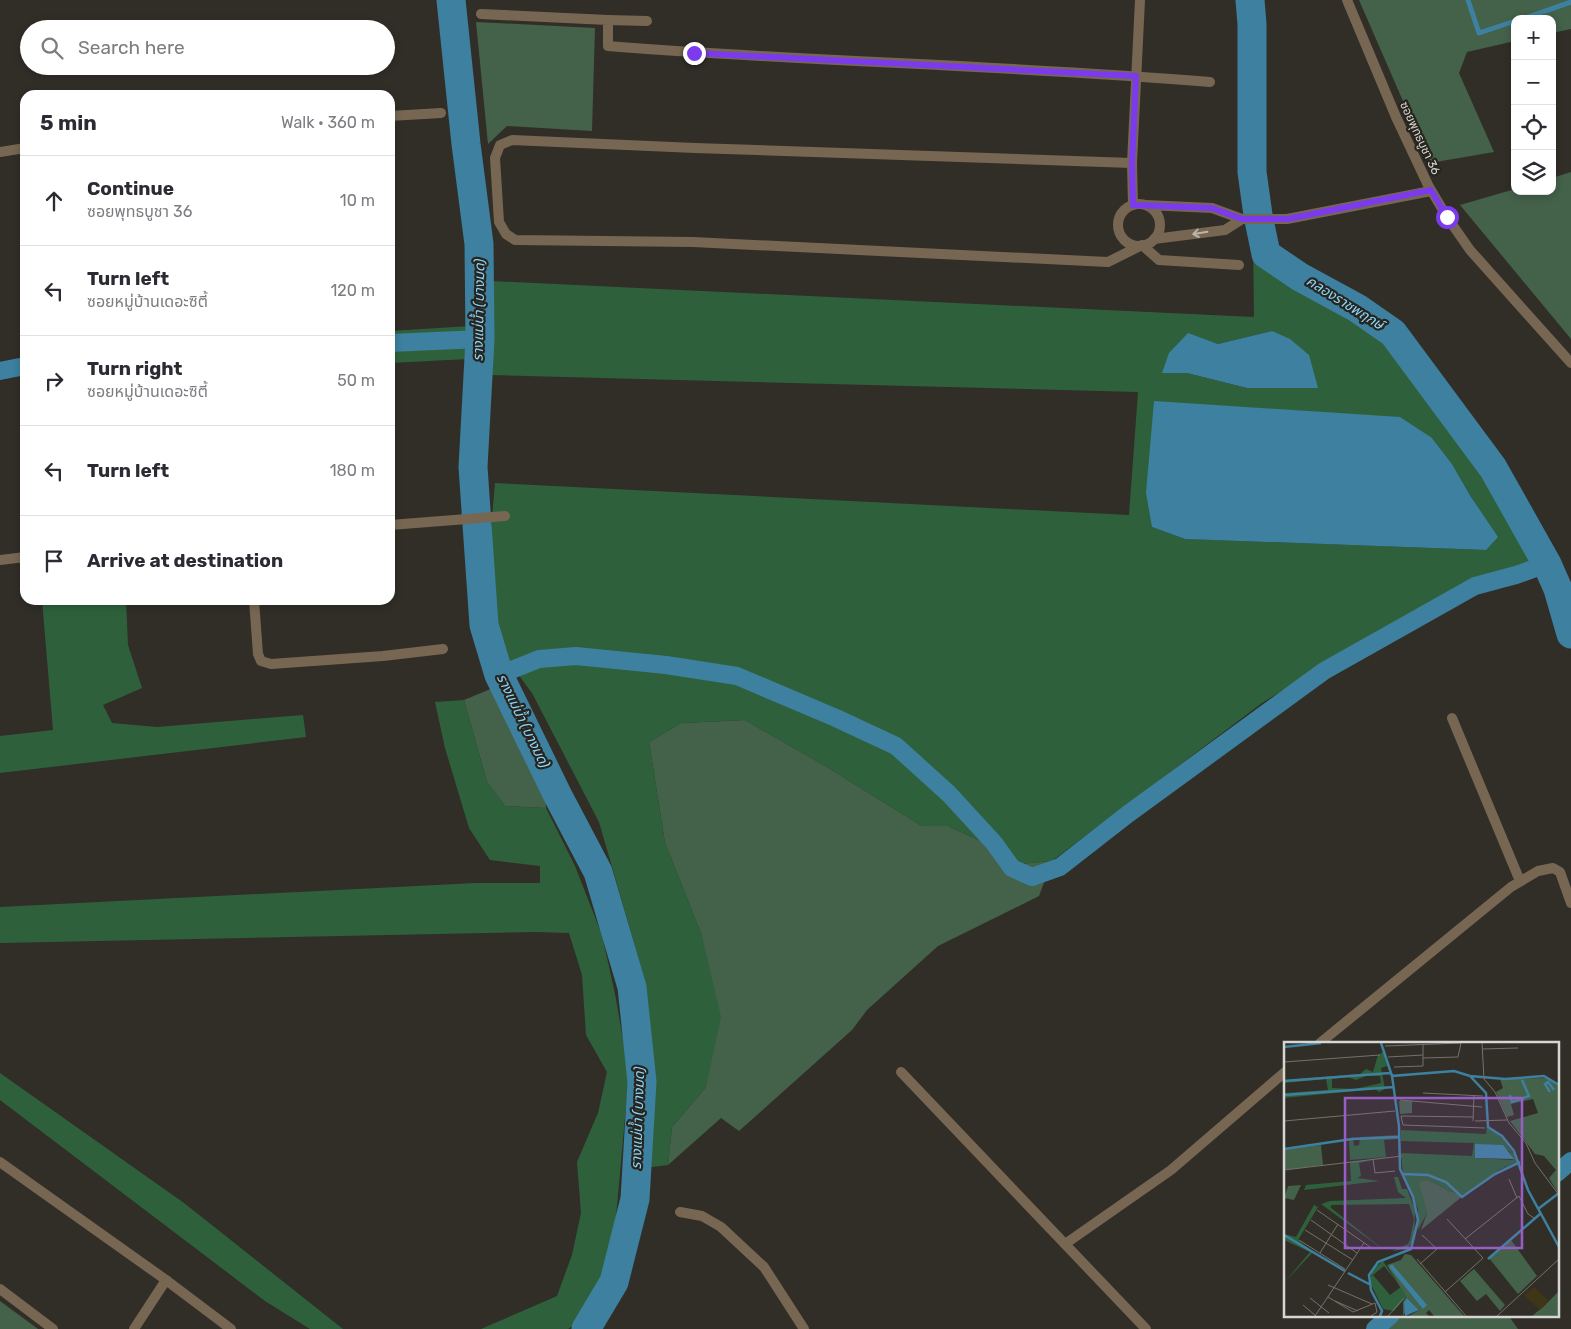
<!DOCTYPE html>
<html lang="en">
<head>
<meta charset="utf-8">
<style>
  body { margin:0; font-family:Rubik,"Noto Sans Thai",sans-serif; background:#f7f7f7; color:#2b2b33 }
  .controls { position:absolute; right:15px; top:15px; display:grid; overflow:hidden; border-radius:10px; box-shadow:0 2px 8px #0003 }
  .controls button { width:45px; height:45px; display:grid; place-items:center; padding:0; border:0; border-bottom:1px solid #e1e1e2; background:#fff; color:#2b2b33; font:25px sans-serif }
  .stop { position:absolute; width:15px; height:15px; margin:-11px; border:4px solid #7c3aed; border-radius:50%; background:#fff }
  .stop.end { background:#7c3aed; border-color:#fff; box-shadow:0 1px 5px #0008 }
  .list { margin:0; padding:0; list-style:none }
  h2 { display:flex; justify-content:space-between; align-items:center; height:65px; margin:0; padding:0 20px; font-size:21px }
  h2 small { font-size:16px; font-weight:400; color:#7c7c81 }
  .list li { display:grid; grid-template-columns:32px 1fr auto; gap:15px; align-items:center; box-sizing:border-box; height:90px; padding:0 20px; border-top:1px solid #e1e1e2 }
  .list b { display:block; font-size:19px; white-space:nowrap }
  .list p { margin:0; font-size:16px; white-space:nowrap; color:#7c7c81 }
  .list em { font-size:16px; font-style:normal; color:#7c7c81 }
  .icon { flex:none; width:28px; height:28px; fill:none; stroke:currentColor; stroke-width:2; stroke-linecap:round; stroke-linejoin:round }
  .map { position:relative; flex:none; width:1571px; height:1329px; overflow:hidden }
  .search { position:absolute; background:#fff; box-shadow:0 2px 8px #0003; left:20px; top:20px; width:375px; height:55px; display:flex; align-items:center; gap:12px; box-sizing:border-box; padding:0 18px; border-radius:28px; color:#7c7c81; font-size:19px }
  .panel { position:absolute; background:#fff; box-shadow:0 2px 8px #0003; left:20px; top:90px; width:375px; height:515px; border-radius:15px }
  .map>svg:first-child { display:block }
  .green { fill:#44614a }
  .forest { fill:#2e613b; fill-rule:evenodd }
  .water { fill:#3d809f }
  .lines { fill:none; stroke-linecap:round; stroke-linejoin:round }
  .stream { stroke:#3d809f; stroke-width:5 }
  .canal { stroke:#3d809f; stroke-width:18 }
  .river { stroke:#3d809f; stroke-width:29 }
  .minor { stroke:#776752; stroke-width:10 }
  .tertiary { stroke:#776752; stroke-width:10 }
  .oneway { stroke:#bbb5ac }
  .route { stroke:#7c3aed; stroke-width:6 }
  .labels { text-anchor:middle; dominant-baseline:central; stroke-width:4.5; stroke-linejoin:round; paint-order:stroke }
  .street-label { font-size:12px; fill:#d8d6d2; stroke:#27251e }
  .water-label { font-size:14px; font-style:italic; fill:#8cd7fc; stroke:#27251e }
  .inset-river { fill:none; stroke:#3d809f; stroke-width:2.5 }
  .inset-road { fill:none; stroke:#74716c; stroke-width:1 }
  .view { fill:#975fc5; fill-opacity:0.15; stroke:#975fc5; stroke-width:2.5 }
  .inset-edge { fill:none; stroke:#d8d6d2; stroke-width:2.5 }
</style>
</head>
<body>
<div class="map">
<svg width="1571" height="1329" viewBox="0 0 1571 1329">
  <rect width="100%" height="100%" fill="#312e28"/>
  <!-- green -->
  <g class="green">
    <path d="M1359 0H1571V29L1552 33V19H1515V41L1467 52 1459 73 1494 152 1430 163Z"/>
    <path d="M476 22 595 28 592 131 507 126 488 144Z"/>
    <path d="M1571 172V339L1460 205 1515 189V191H1552V178Z"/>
    <path d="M493 688 520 738 545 787 546 808 505 806 487 782 464 700Z"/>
    <path d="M745 720 827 767 922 826H948L985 843 1019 864 1052 861 1039 896 938 946 867 1010 852 1030 739 1131 721 1118 668 1165 672 1127 706 1087 702 936 665 843 649 742 681 723Z"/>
    <path d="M0 1301 38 1329H0Z"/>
    <path d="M1399 1315H1508L1518 1329H1382Z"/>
  </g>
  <!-- forest -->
  <g class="forest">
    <path d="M1253 235 1276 246 1343 308 1379 335 1400 359 1439 407 1537 560 1436 602 1365 639 1262 703 1052 861 1019 864 985 843 948 826H922L827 767 745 720 681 723 649 742 665 843 702 936 721 1017 706 1087 672 1127 668 1165 643 1168 650 1140 646 984 599 822 532 693 509 662 494 608 491 529 495 483 1129 515 1138 392 490 375V281L1254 317ZM1272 331 1317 388H1247L1187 373H1162L1188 334 1218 344ZM1432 438 1452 464 1471 497 1486 550 1185 539 1152 527Z"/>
    <path d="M471 326 468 359 390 363V331Z"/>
    <path d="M42 600H126L128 645 142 688 103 705 112 723 157 727 303 715 306 737 0 773V736L53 730Z"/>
    <path d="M464 700 487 782 505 806 546 808 575 866 602 935 615 994 629 1073 613 1250 582 1320 568 1329H481L557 1296 572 1255 581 1213 577 1162 598 1113 607 1072 586 1035 582 975 569 933 536 932 0 943V907L476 883H540V866L490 860 469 828 445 748 435 702Z"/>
    <path d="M0 1073 184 1203 343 1329H310L265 1301 0 1100Z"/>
  </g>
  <!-- water -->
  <g class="water">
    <path d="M1272 331 1290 339 1309 355 1318 388H1247L1187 373H1162L1169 353 1188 333 1218 344Z"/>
    <path d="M1154 401 1400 417 1432 438 1452 464 1471 497 1498 537 1486 550 1185 539 1152 527 1146 493Z"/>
  </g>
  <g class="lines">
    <!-- stream -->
    <g class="stream">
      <path d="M1468 0 1479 33 1515 21"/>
      <path d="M1522 19 1571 2"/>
    </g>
    <!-- canal -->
    <g class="canal">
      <path d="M390 343 480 339"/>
      <path d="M0 371 25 366"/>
      <path d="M499 675 539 659 576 656 666 665 737 676 836 718 896 746 949 794 994 843 1012 868 1032 877 1060 867 1128 814 1324 671 1475 586 1516 575 1547 564"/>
      <path d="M1557 1173 1571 1161"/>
      <path d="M1375 1329 1391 1315"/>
    </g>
    <!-- river -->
    <g class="river">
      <path d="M451 0 466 144 479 244 480 339 473 467 484 625 499 675 558 796 598 872 632 987 642 1082 635 1199 614 1282 586 1329"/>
      <path d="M1250 0 1252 24V172L1258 215 1266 254 1300 277 1357 308 1393 333 1493 468 1547 564 1558 589 1571 634"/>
    </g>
    <!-- minor -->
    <g class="minor">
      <path d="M481 14 608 20V46C808 62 1009 65 1210 82"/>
      <path d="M608 20 647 21"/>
      <path d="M390 116 441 113"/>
      <path d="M0 152 25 148"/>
      <path d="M1132 163 695 148 512 140 500 145 495 158 499 222 506 234 515 240 693 242 1108 262 1142 245 1159 260 1239 265"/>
      <circle cx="1139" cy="225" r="21"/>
      <path d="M1133 205 1132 163 1140 0"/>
      <path d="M1146 205 1212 208 1242 219H1287L1431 191"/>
      <path d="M1154 239 1225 230 1242 219"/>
      <path d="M390 525 505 516"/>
      <path d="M0 560 25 557"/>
      <path d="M254 600 258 654 261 661 271 664 383 656 443 649"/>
      <path d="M1452 718 1520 881"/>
      <path d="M1320 1043 1511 887 1538 871 1553 868 1560 872 1571 903"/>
      <path d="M901 1072 1146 1329"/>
      <path d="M0 1162 166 1280 231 1329"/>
      <path d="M680 1212 702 1216 721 1227 764 1267 804 1329"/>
      <path d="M1065 1244 1171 1170 1285 1072"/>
      <path d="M0 1289 53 1329"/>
      <path d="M134 1329 166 1280"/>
    </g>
    <!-- tertiary -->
    <path class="tertiary" d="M1347 0 1396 117 1428 185 1447 217 1470 250 1571 363"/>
  </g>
  <!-- one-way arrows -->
  <defs><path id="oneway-shaft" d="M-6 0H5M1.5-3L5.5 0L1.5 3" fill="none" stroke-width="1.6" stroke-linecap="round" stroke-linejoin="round" transform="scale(1.25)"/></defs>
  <use class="oneway" href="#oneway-shaft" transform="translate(1200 233) rotate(171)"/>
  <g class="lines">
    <!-- route -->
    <path class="route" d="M694 53 1136 76 1132 163 1133 205 1212 208 1242 219H1288L1431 190 1447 217"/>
  </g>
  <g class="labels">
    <!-- street labels -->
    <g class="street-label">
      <text transform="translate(1420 138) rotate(65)">ซอยพุทธบูชา 36</text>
    </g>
    <!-- water labels -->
    <g class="water-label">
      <text transform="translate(1345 303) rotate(32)">คลองราชพฤกษ์</text>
      <text transform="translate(479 310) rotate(-89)">รางแม่น้ำ (บางมด)</text>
      <text transform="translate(523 721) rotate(64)">รางแม่น้ำ (บางมด)</text>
      <text transform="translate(638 1118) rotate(-88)">รางแม่น้ำ (บางมด)</text>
    </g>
  </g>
  <!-- overview -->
  <g transform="translate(1284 1042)">
    <rect width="275" height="275" fill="#312e28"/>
    <path d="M264 36 275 45 274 151 265 136 272 128 260 114 251 112 226 79 254 71 249 57 227 62 230 73 223 75 212 50 219 46 216 37ZM115 59H128V71L116 72ZM37 103 39 123 0 128V107ZM138 138H145L165 149 180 153 137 188 143 171 134 140ZM17 143 10 158 0 156 4 144ZM227 198 253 234 234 252 205 216ZM121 212 127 213 180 274H150L145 268 142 271 145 274H125L135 268 123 256 120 260 122 269 119 274V260L122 255 103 223 117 218ZM190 227 221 263 216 269 202 252 193 259 176 239ZM275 249V274H248L260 264Z" fill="#44614a"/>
    <path d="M99 10 103 24 97 26 101 47 95 50 91 47 0 56V51L44 48 42 37 0 41V38L76 32 82 27 89 30 94 13ZM82 34H96L97 41 71 47 48 46V37L64 35 72 38ZM203 83 219 97 235 119 215 128 180 153 165 149 145 138 135 140 143 171 134 188V167L119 131 117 111 188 114 190 101 117 99V88L202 92ZM225 109 229 118 191 116ZM114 93V97L100 98 102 115 66 118 65 98 69 97 70 104 75 103 76 95ZM89 118 75 121 77 134 73 136 96 139 20 148 22 143 67 139 66 120ZM110 135H114L118 147H123L131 168 130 197 123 207 108 209 124 202 126 198 130 177 125 162 48 163 46 165 101 209 37 162 46 159 122 156 114 150ZM30 163 34 165 14 198 29 210 0 241 26 210 0 198V192L12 195ZM99 219 113 240 100 224 89 233 106 253 117 245 122 255 110 269 99 267 86 240 88 228Z" fill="#2e613b" fill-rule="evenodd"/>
    <path d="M250 245 265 259 256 268 240 253Z" fill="#3e3616"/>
    <path d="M191 102 219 103 230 117 191 116ZM108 222 143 263 139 267 105 225ZM123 256 135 268 121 274 120 260Z" fill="#3d809f"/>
    <path class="inset-river" d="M97 1 108 34M0 5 37 1M186 34 202 51 204 85 218 94 230 109 244 148 275 205M0 39 106 31M266 50 261 42 264 40 270 48M0 53 110 45M226 53 228 60 245 54 238 38M0 107 68 97 115 95M118 132 144 133 162 140 178 155 211 132 236 120M254 167 275 151M0 193 61 229M204 217 256 172M64 231 85 242M96 274 98 269 87 248 85 233 94 220 127 207 134 178 129 155 116 127 115 84 108 34 170 29 186 34 221 37 260 34 275 43"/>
    <path class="inset-road" d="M198 1 200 37 211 50 225 81 242 101 251 121 275 153M101 4 177 1M198 7 234 6M104 15 139 13M139 16 174 15 177 1M0 20 96 13M110 25 139 24V3M139 51 199 54M116 58 198 65M189 75 117 74 119 83 201 86M0 79 111 69M189 79 190 53M191 79 223 78M89 117 91 131 111 129M0 128 118 114M225 137 233 156M33 168 89 207M27 178 73 211M21 188 69 218M181 197 235 154 244 172 250 176M15 198 61 227M36 211 54 182M133 217 182 274M136 222 153 207 138 193M44 243 88 262M161 250 199 216 163 177M44 255 69 270 91 261 93 270 87 274M26 256 45 271M51 259 74 269M19 263 32 274M31 274 80 201M104 274 120 256M213 274 275 217"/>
    <path class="view" d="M61 56H238V206H61Z"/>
    <rect width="275" height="275" class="inset-edge"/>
  </g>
</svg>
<div class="controls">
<button>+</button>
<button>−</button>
<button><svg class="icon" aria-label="locate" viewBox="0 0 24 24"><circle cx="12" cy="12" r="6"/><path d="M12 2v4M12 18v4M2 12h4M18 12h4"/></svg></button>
<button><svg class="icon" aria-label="layers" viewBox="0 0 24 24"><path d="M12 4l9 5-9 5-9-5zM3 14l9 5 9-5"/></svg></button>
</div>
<div class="stop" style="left:1447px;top:217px"></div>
<div class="stop end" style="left:694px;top:53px"></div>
<div class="search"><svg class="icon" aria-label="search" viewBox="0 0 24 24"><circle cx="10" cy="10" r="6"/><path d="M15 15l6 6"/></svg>Search here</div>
<section class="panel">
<h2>5 min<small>Walk · 360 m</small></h2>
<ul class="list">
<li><svg class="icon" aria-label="ahead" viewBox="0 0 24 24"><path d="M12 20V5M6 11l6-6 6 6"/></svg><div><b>Continue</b><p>ซอยพุทธบูชา 36</p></div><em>10 m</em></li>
<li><svg class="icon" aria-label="left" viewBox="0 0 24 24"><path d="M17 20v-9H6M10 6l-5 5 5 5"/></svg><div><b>Turn left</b><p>ซอยหมู่บ้านเดอะซิตี้</p></div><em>120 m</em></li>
<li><svg class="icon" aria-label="right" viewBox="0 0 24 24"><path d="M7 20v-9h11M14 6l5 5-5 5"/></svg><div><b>Turn right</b><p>ซอยหมู่บ้านเดอะซิตี้</p></div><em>50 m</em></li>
<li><svg class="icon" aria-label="left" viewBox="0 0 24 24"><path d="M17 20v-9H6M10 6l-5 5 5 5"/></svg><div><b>Turn left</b></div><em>180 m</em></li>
<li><svg class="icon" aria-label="arrive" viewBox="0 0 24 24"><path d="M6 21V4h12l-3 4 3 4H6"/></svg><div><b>Arrive at destination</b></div></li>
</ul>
</section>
</div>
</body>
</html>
